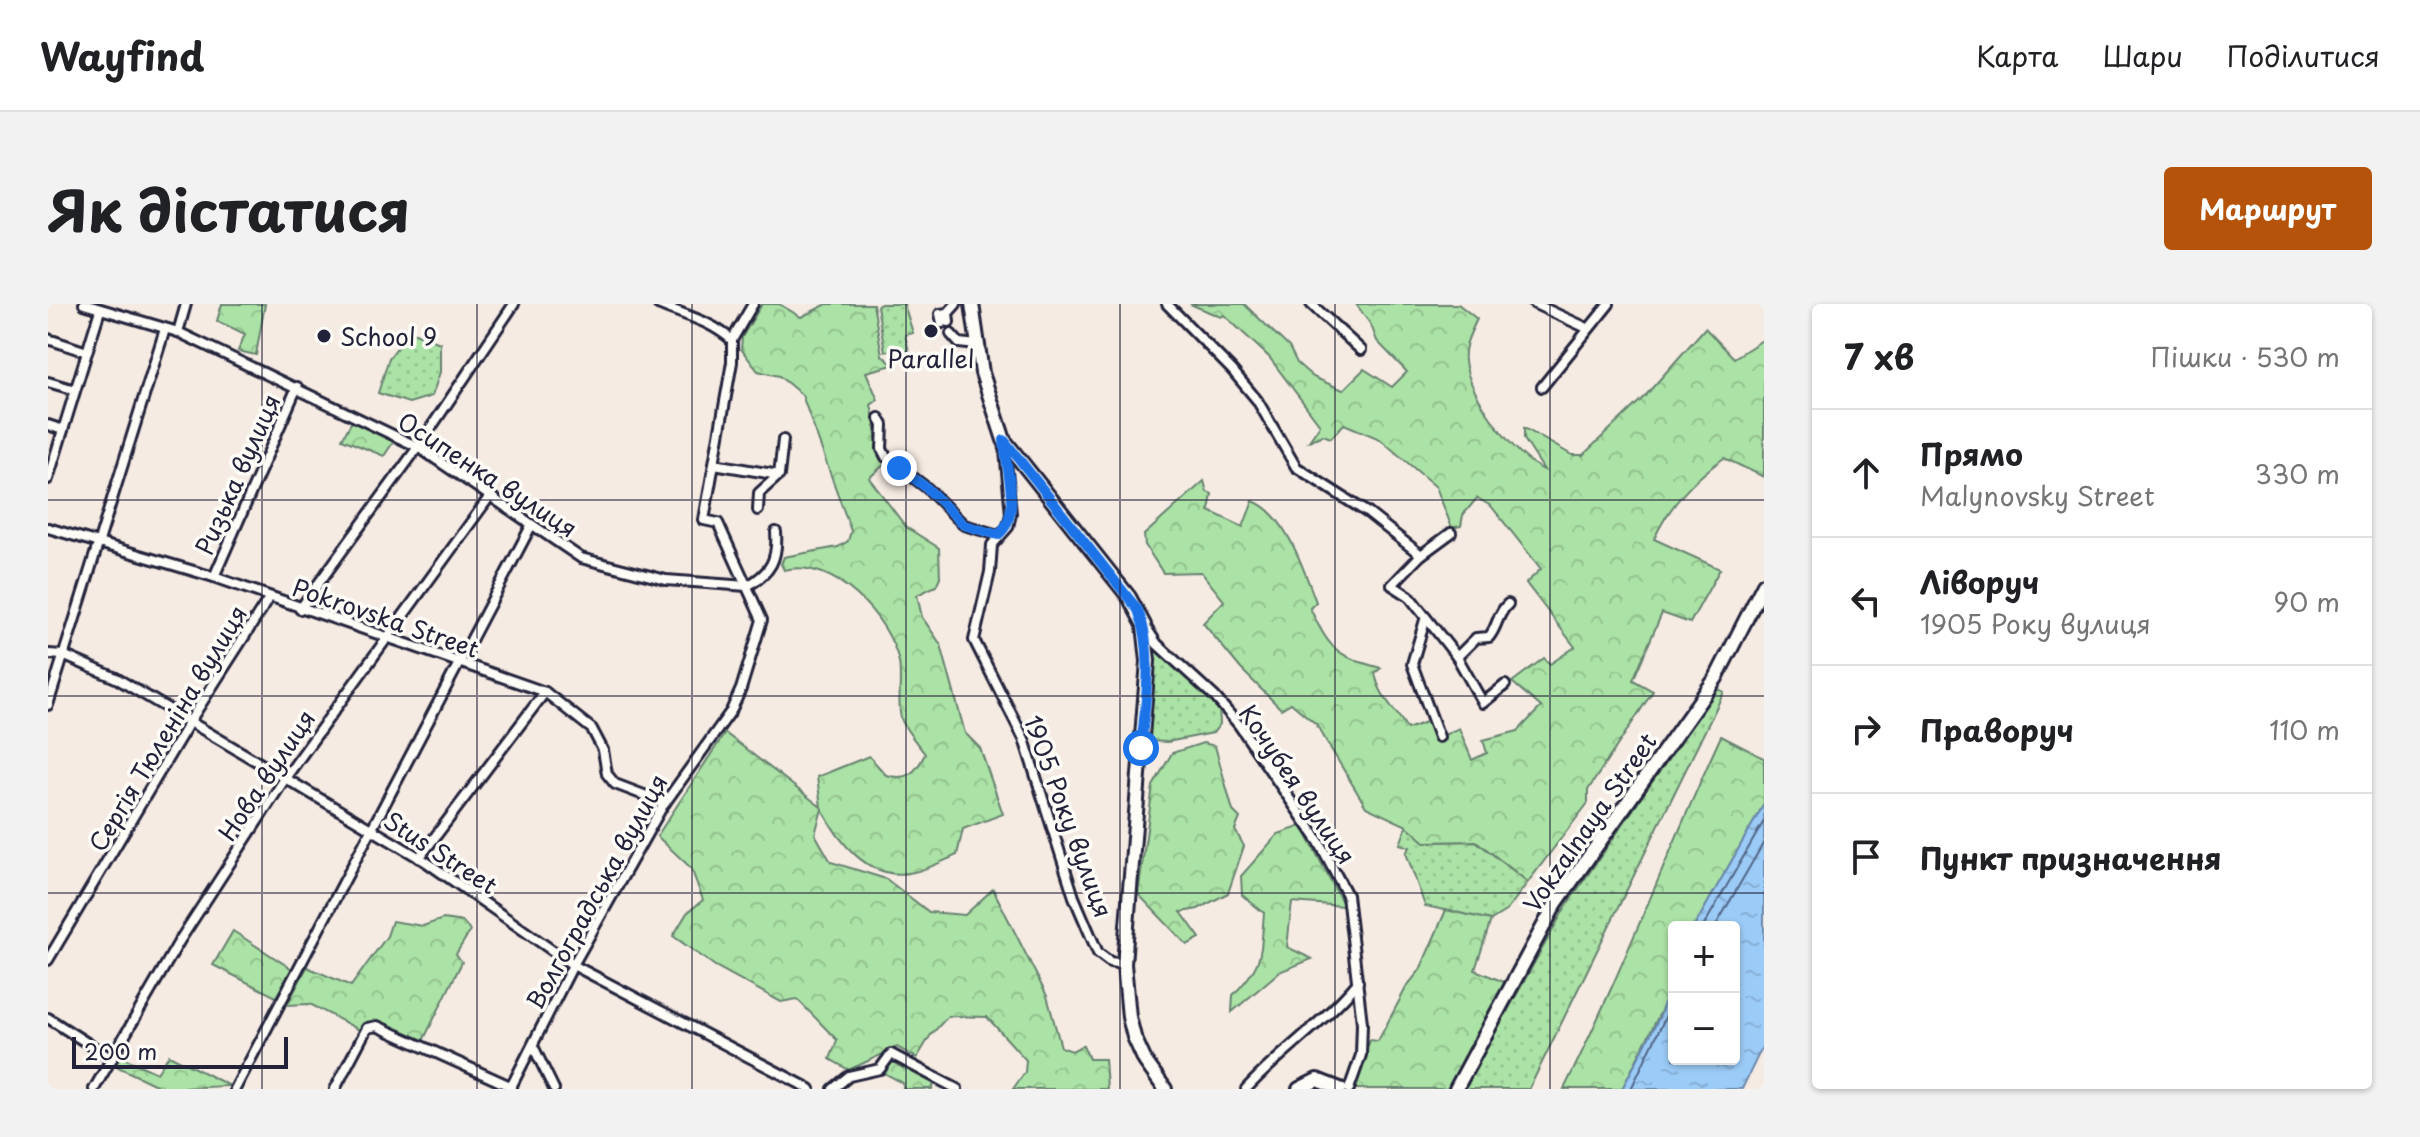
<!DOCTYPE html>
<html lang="uk">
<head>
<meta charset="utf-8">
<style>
  body { margin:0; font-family:"Playpen Sans",sans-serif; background:#f2f2f2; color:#202124 }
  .controls { position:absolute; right:24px; bottom:24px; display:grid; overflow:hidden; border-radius:8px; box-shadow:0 2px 6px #0004 }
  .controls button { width:72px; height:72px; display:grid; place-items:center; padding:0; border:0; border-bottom:2px solid #e0e0e0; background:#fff; color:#202124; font:40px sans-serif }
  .scale { position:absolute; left:24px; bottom:20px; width:216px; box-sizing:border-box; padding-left:8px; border:4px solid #22223b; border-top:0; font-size:22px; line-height:28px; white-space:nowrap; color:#22223b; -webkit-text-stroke:6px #fdfcf7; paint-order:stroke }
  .stop { position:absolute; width:24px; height:24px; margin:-18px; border:6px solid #1a73e8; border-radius:50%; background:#fff }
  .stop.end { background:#1a73e8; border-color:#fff; box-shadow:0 2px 8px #0008 }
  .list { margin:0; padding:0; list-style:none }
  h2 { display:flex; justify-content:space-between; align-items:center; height:104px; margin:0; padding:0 32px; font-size:34px }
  h2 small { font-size:26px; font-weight:400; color:#757577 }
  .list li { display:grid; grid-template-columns:52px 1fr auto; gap:24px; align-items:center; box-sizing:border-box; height:128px; padding:0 32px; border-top:2px solid #e0e0e0 }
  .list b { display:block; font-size:30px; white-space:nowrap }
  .list p { margin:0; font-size:26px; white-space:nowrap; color:#757577 }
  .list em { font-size:26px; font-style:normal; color:#757577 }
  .icon { flex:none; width:44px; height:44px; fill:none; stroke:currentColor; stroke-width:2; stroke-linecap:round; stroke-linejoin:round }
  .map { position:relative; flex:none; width:1716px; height:785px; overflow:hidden; border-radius:8px }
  header { display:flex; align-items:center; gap:48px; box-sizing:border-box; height:112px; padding:0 40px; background:#fff; border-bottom:2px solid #e0e0e0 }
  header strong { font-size:38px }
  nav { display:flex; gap:44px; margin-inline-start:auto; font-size:28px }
  .intro { display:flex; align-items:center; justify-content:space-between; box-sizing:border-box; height:192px; padding:0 48px }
  h1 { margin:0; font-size:56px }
  .button { padding:20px 36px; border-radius:8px; background:#b45309; color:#fff; font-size:28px; font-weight:700 }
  main { display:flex; gap:48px; padding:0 48px }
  aside { flex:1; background:#fff; border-radius:8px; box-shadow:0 2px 6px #0004 }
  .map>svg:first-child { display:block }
  .grass { fill:url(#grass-dots); stroke:#668270; stroke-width:2 }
  .forest { fill:url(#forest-crowns); stroke:#668270; stroke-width:2 }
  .water { fill:url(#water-ripples); stroke:#6b87ac; stroke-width:2 }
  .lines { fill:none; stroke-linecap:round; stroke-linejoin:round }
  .shore { stroke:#526686; stroke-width:2 }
  .minor-tunnel { stroke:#ccc3c1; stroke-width:8; stroke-dasharray:8 4; stroke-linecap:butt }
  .minor-casing { stroke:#22223b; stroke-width:14 }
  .secondary-casing { stroke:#22223b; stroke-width:18 }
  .minor { stroke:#fdfcf7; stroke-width:8 }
  .secondary { stroke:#fdfcf7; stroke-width:12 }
  .route { stroke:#1a73e8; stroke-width:10 }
  .grid { fill:none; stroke:#22223b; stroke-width:2; stroke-opacity:0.55 }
  .poi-dot { fill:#22223b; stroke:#fdfcf7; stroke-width:3 }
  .labels { text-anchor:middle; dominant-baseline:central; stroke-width:7; stroke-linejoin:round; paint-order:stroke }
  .poi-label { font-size:24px; fill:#22223b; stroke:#fdfcf7; text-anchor:start }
  .street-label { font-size:24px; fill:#22223b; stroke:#fdfcf7 }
</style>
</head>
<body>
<header>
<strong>Wayfind</strong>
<nav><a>Карта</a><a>Шари</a><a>Поділитися</a></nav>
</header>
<div class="intro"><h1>Як дістатися</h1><a class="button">Маршрут</a></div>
<main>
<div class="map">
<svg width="1716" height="785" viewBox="0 0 1716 785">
  <defs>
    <pattern id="grass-dots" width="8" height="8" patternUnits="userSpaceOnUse" patternTransform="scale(2)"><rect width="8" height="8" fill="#abe2a5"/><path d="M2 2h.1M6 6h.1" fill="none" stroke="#93c28f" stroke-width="1.8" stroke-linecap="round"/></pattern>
    <pattern id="forest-crowns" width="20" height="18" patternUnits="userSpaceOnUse" patternTransform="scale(2)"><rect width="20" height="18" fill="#abe2a5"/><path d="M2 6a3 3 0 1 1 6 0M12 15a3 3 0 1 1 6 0" fill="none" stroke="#93c28f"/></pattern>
    <pattern id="water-ripples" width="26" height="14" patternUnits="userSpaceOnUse" patternTransform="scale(2)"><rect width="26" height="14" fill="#9bcbf7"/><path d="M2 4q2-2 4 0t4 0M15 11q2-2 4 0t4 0" fill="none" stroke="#85aed5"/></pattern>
  </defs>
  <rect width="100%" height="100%" fill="#f6ebe2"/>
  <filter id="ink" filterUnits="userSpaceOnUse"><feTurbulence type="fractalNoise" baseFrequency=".0125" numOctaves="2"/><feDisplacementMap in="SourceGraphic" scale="16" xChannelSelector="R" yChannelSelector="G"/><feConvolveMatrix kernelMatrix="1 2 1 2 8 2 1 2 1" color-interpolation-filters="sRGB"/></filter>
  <g filter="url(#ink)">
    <!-- grass -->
    <g class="grass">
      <path d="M833 0H856L865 29 857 31 861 47H837L829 2Z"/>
      <path d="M362 27 392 39V68L384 92 361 99 330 89 341 54Z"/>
      <path d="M1105 338 1171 402 1172 420 1165 429 1119 438 1100 437 1107 363Z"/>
      <path d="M1665 382 1676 388 1481 785H1416L1518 602 1585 506Z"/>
      <path d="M1359 522 1381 538 1428 537 1480 578 1459 606 1443 616 1377 602 1358 549 1362 543 1352 540Z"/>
    </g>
    <!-- forest -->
    <g class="forest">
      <path d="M174 0H217L208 51 190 47 197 30 169 17Z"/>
      <path d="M714 0H731L753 13 779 0H825L834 51 845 61 818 68 830 96 823 101C829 122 825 140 838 159L821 174 858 223 891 244 892 273 888 282 869 291 874 313 893 341 917 429 932 444 955 510 915 525 909 551C895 557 877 567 861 569 820 576 790 537 774 505L767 530 783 558 838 575 881 608 917 611 945 585 999 692 1013 743 1024 747 1035 741 1041 755H1057L1059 785H965L977 768 978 756 939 713 900 712 882 732 869 754 849 743 801 766 782 755 789 736 749 695 733 698 667 662 625 632 639 609 655 596 643 564 609 532 677 429 773 503 769 473 821 452 838 471C859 477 868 469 877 450 870 440 856 425 853 414 849 399 854 376 851 358 841 313 785 253 736 266L733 260 736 253 790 243 800 237 803 227 754 91 731 72 710 67 693 45 694 33Z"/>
      <path d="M1142 0H1196L1241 43 1249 59 1265 73 1295 86 1316 65 1344 83 1359 68 1329 37 1323 21 1308 0H1410L1429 15C1423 28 1415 42 1417 57 1420 90 1466 153 1496 166L1476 135V124L1524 151H1535L1598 91 1657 24 1686 54 1716 35V173L1676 154C1646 175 1621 202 1606 235L1672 265 1642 319 1614 309 1585 376 1605 387 1540 486V499L1480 578 1428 537 1377 538 1359 522 1318 503 1268 420 1243 399 1233 405 1193 365 1155 319 1176 297 1153 268 1115 269 1097 241 1096 231 1156 177 1159 188 1164 190 1161 207 1195 223 1205 197C1239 210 1256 267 1268 298L1262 304C1282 346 1288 352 1333 364L1327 369C1331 393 1348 405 1359 425L1381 417 1394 432 1411 424 1424 456 1439 449 1435 436 1470 427 1493 403 1464 378 1496 354 1502 360 1527 343 1478 279 1493 265 1443 202 1429 194 1415 211 1413 222 1404 224 1388 183 1332 135 1296 120 1283 134 1275 131 1261 137 1272 121 1221 53 1176 11 1173 13Z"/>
      <path d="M304 117 346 137 336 152 294 135Z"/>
      <path d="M1673 432 1716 454V500L1646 623H1626V669L1615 703 1574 785H1516C1574 669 1619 549 1673 432Z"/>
      <path d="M1155 439 1167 442 1185 507 1192 514 1187 526 1196 542 1180 589 1150 605 1133 608 1152 634 1139 641 1090 590 1105 482 1124 449Z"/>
      <path d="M1254 522 1296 602 1244 598 1239 643 1264 655 1231 668 1184 708 1185 691C1217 658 1212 651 1216 609L1194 591 1193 572 1230 530Z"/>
      <path d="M1398 606 1443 616 1427 666 1461 680 1405 785H1305L1322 736 1330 737 1359 682 1372 666Z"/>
      <path d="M395 615 415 618 422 627 408 650 414 658 375 737 331 718 317 720 313 727 262 700 239 701 259 663 303 682 339 632 344 617 375 622Z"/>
      <path d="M185 627 244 665 228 693 165 661Z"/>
      <path d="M121 751 182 782 106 785 108 781 66 761 72 752 109 769Z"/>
      <path d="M846 755 887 778 884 785H855V779L836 769Z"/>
    </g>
    <!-- water -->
    <path class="water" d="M1716 500V739L1694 785H1574L1611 714 1626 669V755H1686V623H1646Z"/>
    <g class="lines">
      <!-- shore -->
      <g class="shore">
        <path d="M1655 623 1716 517"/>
        <path d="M1667 623 1716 538"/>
        <path d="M1583 785 1626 695"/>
      </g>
      <!-- minor-tunnel -->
      <path class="minor-tunnel" d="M894 19 896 31"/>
      <defs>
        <g id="minor">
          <path d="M36 0 130 28 370 143 533 254 618 276 699 282"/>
          <path d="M610 0C638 12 661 16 684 36"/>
          <path d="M1119 0 1184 66 1209 96 1248 163 1320 209 1373 251 1403 229"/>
          <path d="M1263 0 1313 46"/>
          <path d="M1487 0 1539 24"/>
          <path d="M901 18 900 9 908 0"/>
          <path d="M894 19 892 10 900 9"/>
          <path d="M130 28 138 0"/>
          <path d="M903 30 911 39 929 41"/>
          <path d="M0 35 39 48"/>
          <path d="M0 78 27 86"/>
          <path d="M1494 83 1561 0"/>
          <path d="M831 114 835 121 834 145 838 153 879 184 916 221 950 231"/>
          <path d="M0 121 15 126"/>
          <path d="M956 136 963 210 960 223 944 241 942 268 926 336 976 435 1026 593 1050 649 1062 658 1076 660"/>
          <path d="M666 160 731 171"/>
          <path d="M0 175 52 6"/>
          <path d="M710 206 711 189 731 171 735 136"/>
          <path d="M0 224 166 273 497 388 544 425 555 446 559 470 567 480 617 499"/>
          <path d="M1373 251 1344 281 1361 292 1409 353 1435 399 1457 381"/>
          <path d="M166 273 249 83"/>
          <path d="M699 282C723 269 730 255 728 228"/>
          <path d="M252 305 370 143 466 0"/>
          <path d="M1377 316 1364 360 1391 433"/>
          <path d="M1099 325 1109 340 1167 393 1191 421 1271 538 1299 591 1314 719 1313 751 1301 785"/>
          <path d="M0 350 15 351 68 374 377 557 525 661 762 785"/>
          <path d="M1409 353 1428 334 1441 333C1450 322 1449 310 1460 300"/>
          <path d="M0 401 117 25"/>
          <path d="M371 554 497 388"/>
          <path d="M0 656 142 417 221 294"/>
          <path d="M0 714 64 755"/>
          <path d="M485 742 506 785"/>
          <path d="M46 785 132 636 238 473 442 192"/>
          <path d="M187 785 483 222"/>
          <path d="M287 785 319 724 329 722 464 783"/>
          <path d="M462 785 525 661 614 503 683 407 693 385 714 316 670 219 656 216 684 58V36L705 0"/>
          <path d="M785 785 801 772 832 765 843 750 909 785"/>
          <path d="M1198 785C1234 746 1277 718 1310 678"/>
        </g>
        <g id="secondary">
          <path d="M924 0 934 69 956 136 1081 293 1096 321 1100 357 1076 660 1081 713 1086 733 1097 757 1117 785"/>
          <path d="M1251 785 1269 776 1292 785"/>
          <path d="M1408 785 1508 599 1668 374 1716 280"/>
        </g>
      </defs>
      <!-- minor casing -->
      <use href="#minor" class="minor-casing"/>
      <!-- secondary casing -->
      <use href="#secondary" class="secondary-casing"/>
      <!-- minor -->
      <use href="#minor" class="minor"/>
      <!-- secondary -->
      <use href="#secondary" class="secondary"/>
    </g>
  </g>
  <g class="lines" filter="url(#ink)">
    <!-- route -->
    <path class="route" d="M851 164 879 184 916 221 950 231C975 211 957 164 956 136L1090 306C1107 349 1097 399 1093 444"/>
  </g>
  <!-- grid -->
  <path class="grid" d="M214 0V785M429 0V785M644 0V785M858 0V785M1072 0V785M1287 0V785M1502 0V785M0 196H1716M0 392H1716M0 589H1716"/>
  <!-- markers -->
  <g class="poi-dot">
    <circle cx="883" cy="27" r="8"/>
    <circle cx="276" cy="32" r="8"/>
  </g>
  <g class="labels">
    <!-- poi labels -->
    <g class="poi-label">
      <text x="292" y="32">School 9</text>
      <text x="883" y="54" text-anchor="middle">Parallel</text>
    </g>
    <!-- street labels -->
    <g class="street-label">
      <text transform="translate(189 170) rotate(-66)">Ризька вулиця</text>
      <text transform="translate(440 170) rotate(33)">Осипенка вулиця</text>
      <text transform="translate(338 313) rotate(19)">Pokrovska Street</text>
      <text transform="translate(119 424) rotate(-59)">Сергія Тюленіна вулиця</text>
      <text transform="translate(218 471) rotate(-56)">Нова вулиця</text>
      <text transform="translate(1250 480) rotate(56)">Кочубея вулиця</text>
      <text transform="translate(1021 512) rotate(70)">1905 Року вулиця</text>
      <text transform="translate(1541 518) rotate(-55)">Vokzalnaya Street</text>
      <text transform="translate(393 548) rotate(33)">Stus Street</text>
      <text transform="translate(548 587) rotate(-61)">Волгоградська вулиця</text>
    </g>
  </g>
</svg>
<div class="controls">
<button>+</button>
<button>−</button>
</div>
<div class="scale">200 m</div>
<div class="stop" style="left:1093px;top:444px"></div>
<div class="stop end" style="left:851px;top:164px"></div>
</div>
<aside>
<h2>7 хв<small>Пішки · 530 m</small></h2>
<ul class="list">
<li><svg class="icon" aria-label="ahead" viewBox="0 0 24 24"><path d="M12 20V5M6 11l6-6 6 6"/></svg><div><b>Прямо</b><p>Malynovsky Street</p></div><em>330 m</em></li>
<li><svg class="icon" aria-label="left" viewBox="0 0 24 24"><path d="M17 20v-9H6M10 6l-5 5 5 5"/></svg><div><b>Ліворуч</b><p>1905 Року вулиця</p></div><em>90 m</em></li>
<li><svg class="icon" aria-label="right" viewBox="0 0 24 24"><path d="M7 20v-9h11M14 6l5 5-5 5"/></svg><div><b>Праворуч</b></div><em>110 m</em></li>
<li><svg class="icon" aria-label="arrive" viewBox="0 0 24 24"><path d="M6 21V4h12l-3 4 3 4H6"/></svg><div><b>Пункт призначення</b></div></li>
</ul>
</aside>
</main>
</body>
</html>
